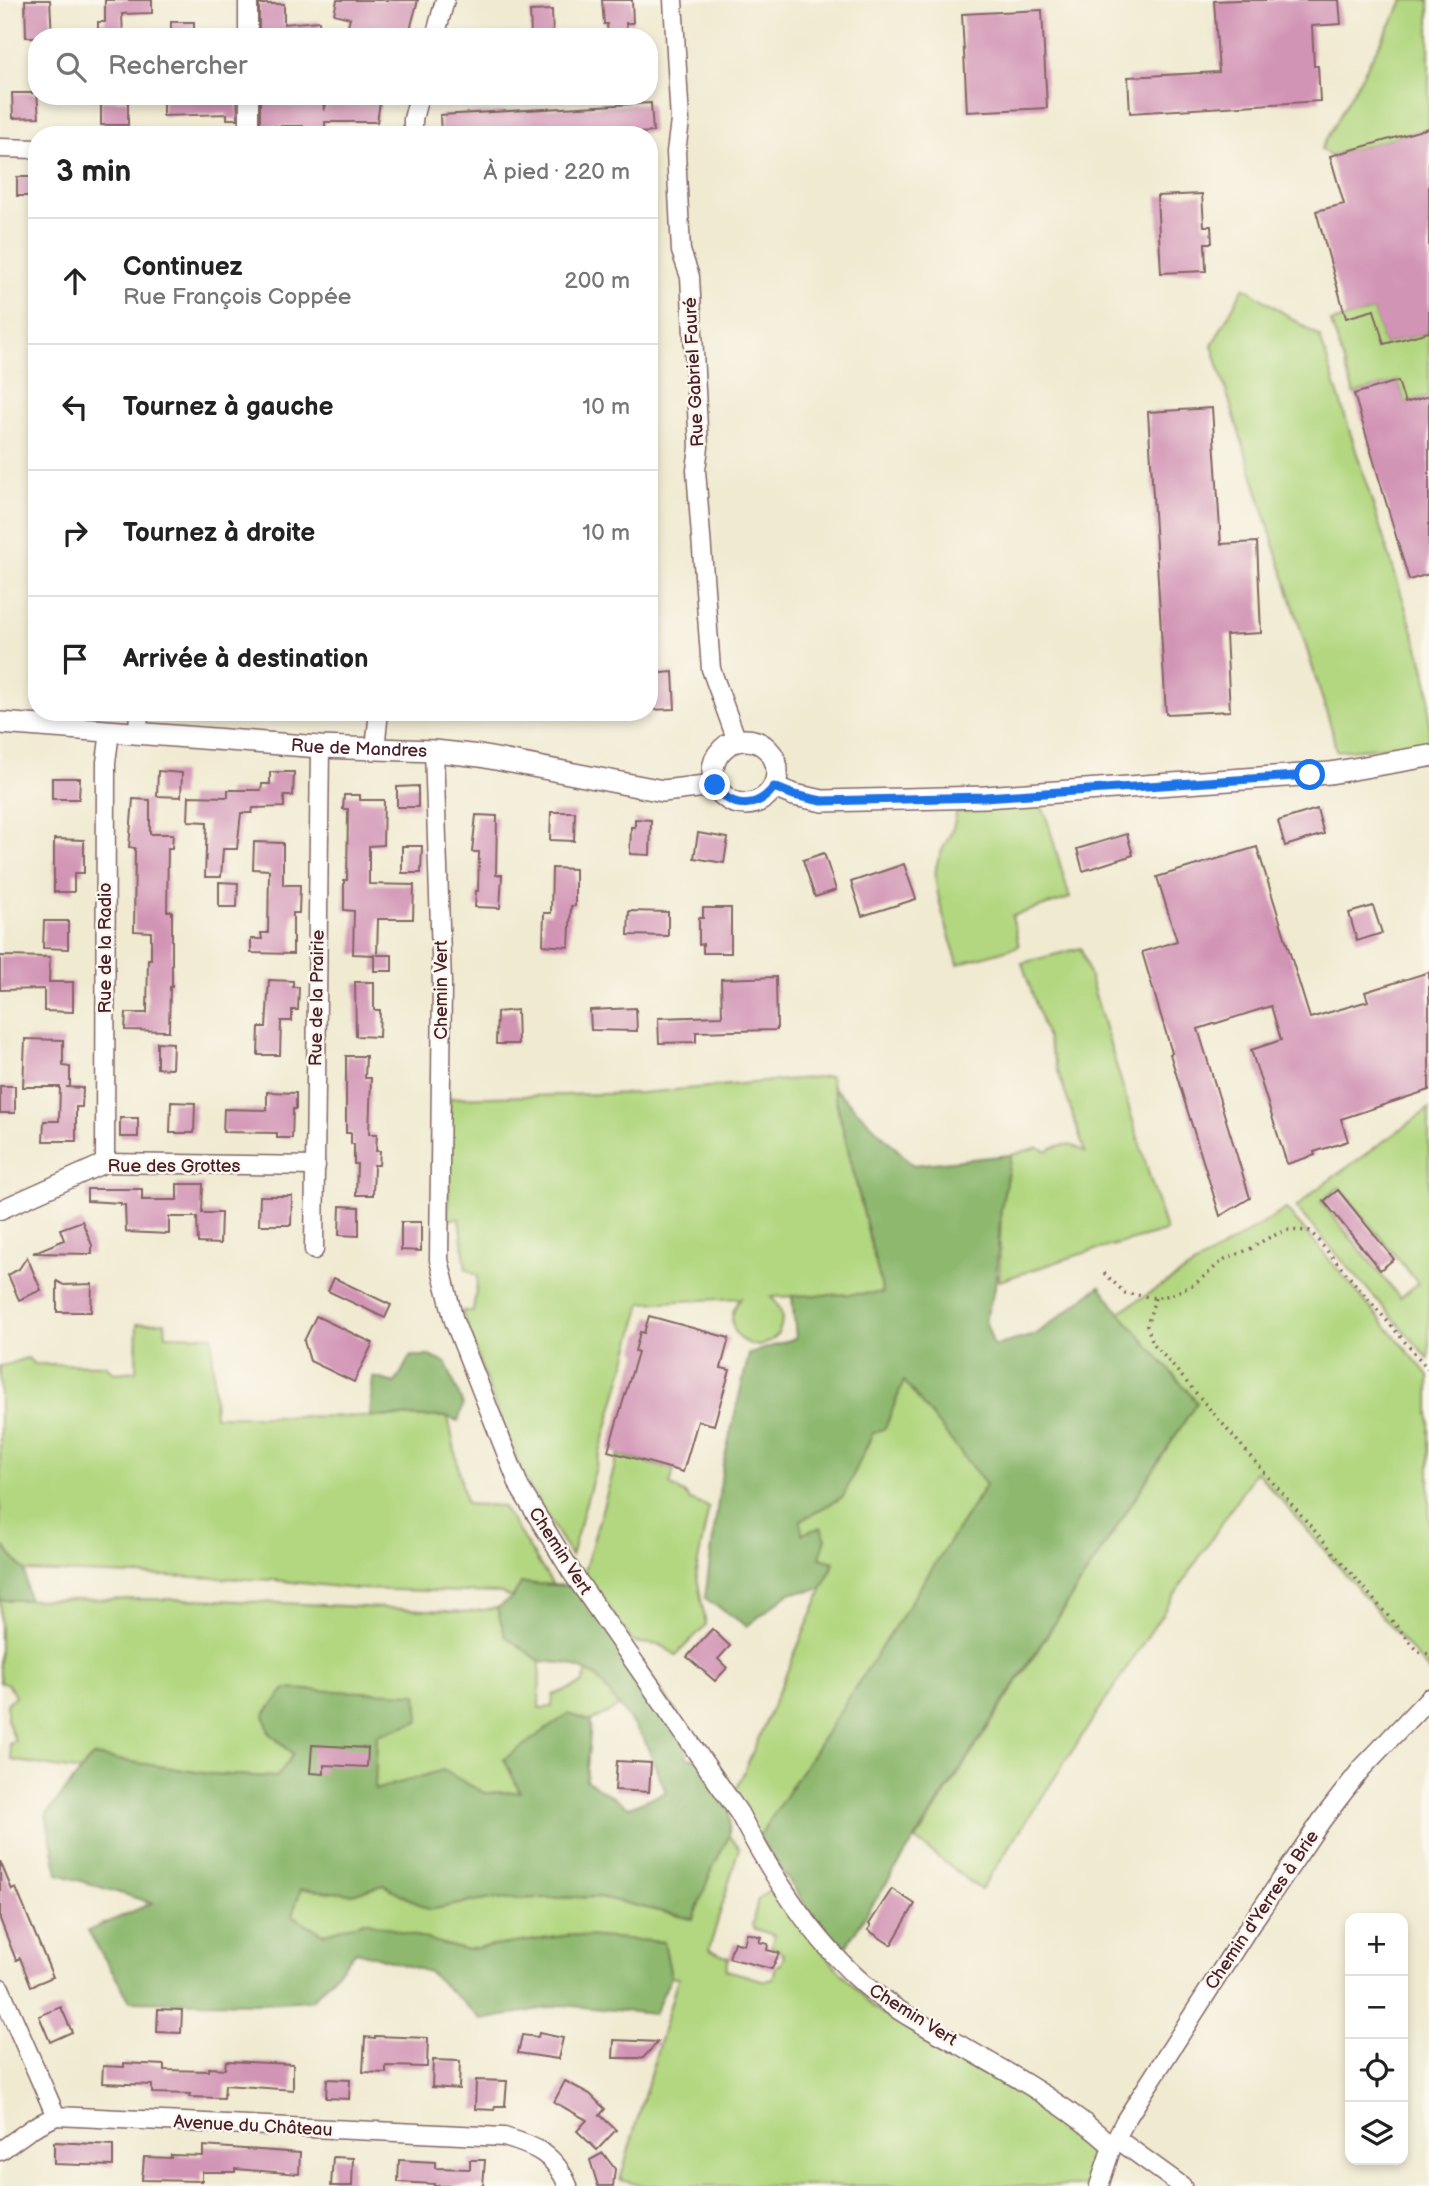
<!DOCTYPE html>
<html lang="fr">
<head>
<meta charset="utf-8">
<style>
  body { margin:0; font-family:"Balsamiq Sans",sans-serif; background:#f6f6f6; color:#222 }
  .controls { position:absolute; right:21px; bottom:21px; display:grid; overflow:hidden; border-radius:14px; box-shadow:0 4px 10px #0003 }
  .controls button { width:63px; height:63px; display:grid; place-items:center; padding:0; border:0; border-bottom:2px solid #e0e0e0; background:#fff; color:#222; font:35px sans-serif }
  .stop { position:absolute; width:21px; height:21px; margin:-16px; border:5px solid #1a73e8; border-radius:50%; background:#fff }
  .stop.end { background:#1a73e8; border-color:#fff; box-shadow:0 2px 7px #0008 }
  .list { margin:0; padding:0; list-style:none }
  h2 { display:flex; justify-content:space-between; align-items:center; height:91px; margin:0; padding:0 28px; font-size:30px }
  h2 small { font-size:23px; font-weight:400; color:#767676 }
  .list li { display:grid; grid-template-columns:46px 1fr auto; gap:21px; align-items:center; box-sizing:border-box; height:126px; padding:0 28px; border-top:2px solid #e0e0e0 }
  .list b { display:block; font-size:26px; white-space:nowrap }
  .list p { margin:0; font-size:23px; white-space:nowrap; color:#767676 }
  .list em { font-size:23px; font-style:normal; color:#767676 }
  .icon { flex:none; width:38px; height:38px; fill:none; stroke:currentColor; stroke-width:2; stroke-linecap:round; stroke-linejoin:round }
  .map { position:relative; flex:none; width:1429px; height:2186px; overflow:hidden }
  .search { position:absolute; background:#fff; box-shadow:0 4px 10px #0003; left:28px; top:28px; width:630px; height:77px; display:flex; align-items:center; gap:18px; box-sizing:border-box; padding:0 24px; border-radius:28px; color:#767676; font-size:26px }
  .panel { position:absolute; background:#fff; box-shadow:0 4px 10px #0003; left:28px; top:126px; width:630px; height:595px; border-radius:28px }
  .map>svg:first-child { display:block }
  .green { fill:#b2d780; stroke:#7e7b56; stroke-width:2; fill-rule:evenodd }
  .forest { fill:#8db86e; stroke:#6c6c4c; stroke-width:2 }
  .building { fill:#d294b5 }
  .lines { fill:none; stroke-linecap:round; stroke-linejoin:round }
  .minor-casing { stroke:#846665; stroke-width:21 }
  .tertiary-casing { stroke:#846665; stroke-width:24 }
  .path { stroke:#846665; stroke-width:3.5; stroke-dasharray:2 5; stroke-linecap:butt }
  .minor { stroke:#fff; stroke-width:18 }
  .tertiary { stroke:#fff; stroke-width:21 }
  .route { stroke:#1a73e8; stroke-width:9 }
  .labels { text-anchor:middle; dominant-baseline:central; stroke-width:5; stroke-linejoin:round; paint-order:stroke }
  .street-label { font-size:18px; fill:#4a1f2b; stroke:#fbf7ec }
</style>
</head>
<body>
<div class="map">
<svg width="1429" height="2186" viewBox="0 0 1429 2186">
  <rect width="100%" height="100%" fill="#fbf7ec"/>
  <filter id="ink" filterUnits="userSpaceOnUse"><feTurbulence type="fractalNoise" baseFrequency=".0143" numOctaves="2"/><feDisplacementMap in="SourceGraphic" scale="14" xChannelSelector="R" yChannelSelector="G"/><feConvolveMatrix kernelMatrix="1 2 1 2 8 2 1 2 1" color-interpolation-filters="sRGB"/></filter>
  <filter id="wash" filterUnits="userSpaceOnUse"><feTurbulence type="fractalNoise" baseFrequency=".00686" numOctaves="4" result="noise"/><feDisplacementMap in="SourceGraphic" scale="28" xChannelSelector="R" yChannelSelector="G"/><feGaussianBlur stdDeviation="1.57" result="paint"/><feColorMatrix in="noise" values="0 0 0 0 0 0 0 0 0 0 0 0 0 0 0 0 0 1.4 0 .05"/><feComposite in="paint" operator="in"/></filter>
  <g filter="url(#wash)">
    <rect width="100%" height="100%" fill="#f0ead1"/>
    <!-- green -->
    <g class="green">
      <path d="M1404 0H1429V128L1330 156 1321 149Z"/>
      <path d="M1244 287 1320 337 1424 666 1429 692V743L1336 751 1332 730 1212 345Z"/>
      <path d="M1374 310 1384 344 1429 332V396L1405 403 1398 381 1354 394 1331 322Z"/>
      <path d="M1041 805 1046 816 1070 898 1012 916 1019 946 958 964C951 939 933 892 936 868 939 848 956 833 956 812Z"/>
      <path d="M1081 948 1166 1231 1081 1254 999 1281 1001 1208 1011 1155 1038 1147 1047 1151C1061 1142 1072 1143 1085 1152L1022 963Z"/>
      <path d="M830 1076 883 1294 771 1297C789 1314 784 1339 759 1346 731 1342 725 1318 741 1298L642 1303 571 1556 524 1478 493 1401 462 1311H473L478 1276 466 1269 459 1218 448 1219 450 1098 641 1093Z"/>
      <path d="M1429 1109V1359L1296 1208 1314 1191ZM1339 1187 1418 1283 1400 1298 1321 1202Z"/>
      <path d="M1286 1209 1429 1376V1671L1256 1471 981 1890 916 1840 1197 1402 1119 1312Z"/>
      <path d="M165 1322 166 1335 212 1336 215 1416 448 1417 466 1504 502 1506 553 1585 521 1583 512 1598 501 1593 357 1589 273 1580 25 1571 4 1547 0 1546V1366C11 1365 17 1360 28 1358L34 1364 105 1365 114 1373 136 1371 137 1324Z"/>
      <path d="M904 1380 986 1485 759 1837 735 1793 834 1562 820 1558 802 1534 723 1465 885 1428Z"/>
      <path d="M618 1455 674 1470 670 1485 684 1493 690 1500 709 1507 696 1572 706 1625 676 1655 661 1645 633 1642 584 1572Z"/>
      <path d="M196 1599 468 1612 497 1608 505 1636 540 1661 539 1708 552 1707 553 1695 582 1684 587 1672 596 1676 619 1707 591 1721 586 1780 521 1792 484 1793 443 1771 374 1790 377 1734 419 1721 269 1732 293 1755 277 1777 209 1774 93 1756 80 1771 12 1760 9 1744 15 1741 7 1719V1704L15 1696 8 1684 0 1682V1600Z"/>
      <path d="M729 1836 739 1848 709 1950 729 1958 726 1970 766 1981 773 1979 776 1966 781 1964 784 1956 779 1950 771 1947 774 1935 755 1929 752 1925 758 1899 774 1886 827 1957 874 2008 886 2016 909 2026 1016 2086 1071 2121 1083 2138 1090 2156 1093 2172 1092 2186H645L620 2180 678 1978 671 1977 664 1942 571 1935 464 1950 365 1921 324 1934 292 1915 301 1889 352 1894 384 1885 429 1910 486 1899 600 1897 692 1919 713 1867Z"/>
    </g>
    <!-- forest -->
    <g class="forest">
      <path d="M833 1087 913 1165 1011 1155 1001 1208 995 1288 985 1320 994 1346 1035 1335 1100 1286 1119 1312 1197 1402 840 1955 759 1837 986 1485 904 1381 885 1428 873 1433 843 1497 801 1520 802 1534 821 1527 826 1538 820 1558 834 1562 822 1589 789 1593 747 1626 705 1598 723 1465 749 1354 796 1338 792 1296 883 1293Z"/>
      <path d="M411 1356H429L446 1363 463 1405 458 1421 448 1417 370 1416 373 1377 395 1383Z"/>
      <path d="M0 1546 4 1547 25 1571 28 1600H0Z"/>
      <path d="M521 1583 570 1586 602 1607 679 1716 687 1758 713 1760 731 1784 729 1836 713 1867 693 1919 600 1897 486 1899 429 1910 384 1885 352 1894 301 1889 292 1915 323 1934 365 1921 464 1950 571 1935 664 1942 671 1977 654 2014 562 2005 482 2020 429 1972 356 1951 312 2000 261 2003 130 2001 88 1931 152 1903 58 1874 46 1815 93 1756 209 1774 277 1777 293 1754 269 1732 264 1715 285 1689 417 1694 419 1721 377 1735 375 1790 443 1770 484 1793 520 1792 504 1759 568 1714 591 1721 586 1780 629 1807 666 1792 644 1739 596 1676 569 1664 540 1661 505 1636 497 1608 512 1598Z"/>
    </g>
    <g id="blocks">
      <!-- building -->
      <g class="building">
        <path d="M25 0H50L52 37H26Z"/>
        <path d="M105 0H152V13L122 14 123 37H98V22H105Z"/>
        <path d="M337 0H418L408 37H345L350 18 334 14Z"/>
        <path d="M602 0H632L633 23H626L627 37H608L607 24H604Z"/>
        <path d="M1239 0H1339L1341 24 1312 26 1314 66H1318L1320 101 1130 113 1128 77 1219 72 1214 1Z"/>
        <path d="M259 4H284V24L319 21 320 37H259Z"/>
        <path d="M552 10 553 37H531L530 11Z"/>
        <path d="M1042 10 1047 108 967 112 962 14Z"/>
        <rect x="171" y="22" width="23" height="15"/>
        <path d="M12 93H37L39 117 13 118Z"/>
        <path d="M163 96H237L238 119H227V114L163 116Z"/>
        <path d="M381 96 377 122H325V129L303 131V126H260V99L323 97 324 111 328 97Z"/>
        <path d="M128 100V125H101V101Z"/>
        <path d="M651 103 653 132 612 135H441L440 115Z"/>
        <path d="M1429 128V332L1384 344 1374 310 1346 318 1316 211 1344 204 1330 156Z"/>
        <rect x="17" y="177" width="20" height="19"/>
        <path d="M1202 194 1204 226H1211L1212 243H1205L1206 271 1161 273 1157 196Z"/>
        <path d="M1398 381 1405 403 1429 396V574L1409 580 1354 394Z"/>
        <path d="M1212 408 1221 544 1257 542 1261 633 1226 635 1230 711 1166 714 1148 412Z"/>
        <path d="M673 672 675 709 649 710V674Z"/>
        <path d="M158 771 182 773 181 797 157 796Z"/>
        <path d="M270 772H294L293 796H284V807L253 808 252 813H241L237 849H223L221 877H205L207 822 188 821 189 796 228 797V790H261L262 784H270Z"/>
        <path d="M52 778H80L79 799H52Z"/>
        <path d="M418 786V807H397V787Z"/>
        <path d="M344 795H360V800H384L383 845 369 846V884L414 885 413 919H378L377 955H392V971H374V955L353 954 354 911 344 910V880H347L348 809H343Z"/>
        <path d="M133 799 150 800V834H173L172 848H168L167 911H172V987H170L169 1031 125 1030 126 1013H147L148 959H151V932L134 931 135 848 129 847Z"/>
        <path d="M1317 809 1324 834 1285 846 1278 821Z"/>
        <path d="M551 812H575L574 841 550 840Z"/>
        <path d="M476 815 497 816 496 875H502L500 908 475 907 476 891H478L479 852H472Z"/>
        <path d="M635 819 651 820 650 855 630 854 631 827H635Z"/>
        <path d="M698 833 728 838 724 863 694 858Z"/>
        <path d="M1127 834 1133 855 1083 871 1077 849Z"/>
        <path d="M54 839 84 840V873H74V892H54Z"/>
        <path d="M254 842 283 843V885H300L299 913H293V954L251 953V939H262L261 933H268L269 870 253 869Z"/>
        <path d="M402 846H422L421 873H402Z"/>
        <path d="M1257 847 1310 1018 1368 1001 1365 992 1429 972V1090L1341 1119 1348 1141 1314 1152 1315 1155 1287 1164 1251 1050 1281 1040 1271 1006 1198 1029 1250 1198 1220 1216 1170 1054 1172 1053 1142 952 1177 941 1157 877Z"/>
        <path d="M824 853 836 890 815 897 803 860Z"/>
        <path d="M904 864 916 899 862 916 851 882Z"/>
        <path d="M552 868 575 869V906H571L569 947 543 945 544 913H551Z"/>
        <path d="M219 882 238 883 237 907H219Z"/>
        <path d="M1373 906 1382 933 1357 941 1349 913Z"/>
        <path d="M703 908H731V953H703V944L699 945V918H703Z"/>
        <path d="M629 911 668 912V936L628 935Z"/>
        <path d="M44 921H68V949L43 948Z"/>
        <path d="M0 956 50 957 49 982H73V1012L44 1011V989L0 990Z"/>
        <path d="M776 977 777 1030 696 1032V1042L659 1043 658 1018 722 1016 721 979Z"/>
        <path d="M269 980 293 981V987H299L298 1010H292V1021H281L280 1055H258L259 1027H266Z"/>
        <path d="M355 982H374V1010H380L379 1037 356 1036Z"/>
        <path d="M636 1008 637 1031 591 1030 590 1010Z"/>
        <path d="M517 1010 518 1044H496L497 1012Z"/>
        <path d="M25 1039 63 1040V1066L70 1067V1087H66L83 1088 82 1107H76V1141H43L44 1121H59L60 1087H23Z"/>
        <path d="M157 1042 173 1043 172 1069 157 1068Z"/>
        <path d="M346 1056H366L365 1078H371L369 1134H377L376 1151H380L379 1165H374L373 1195H356L357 1164H354V1144H351V1133H346Z"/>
        <rect x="0" y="1086" width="15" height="27"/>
        <path d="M267 1092 296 1093V1109H293L292 1138H277V1133L223 1132 224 1109 267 1110Z"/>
        <path d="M171 1102 195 1103 194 1133H170Z"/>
        <rect x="120" y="1118" width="18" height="19"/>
        <path d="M177 1184H203L202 1213H221L220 1244 198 1243 197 1217H169V1234L126 1232 125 1205H121V1203L87 1201V1189H142V1200H177Z"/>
        <path d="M1338 1190 1394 1259 1380 1270 1324 1201Z"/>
        <path d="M260 1196H292L291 1225H259Z"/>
        <path d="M340 1206 359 1207V1236L339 1235Z"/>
        <path d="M82 1221 92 1245V1254L33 1253 64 1240 60 1229Z"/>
        <path d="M401 1222H421V1251L401 1250Z"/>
        <path d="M27 1257 41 1290 19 1300 8 1275 19 1269Z"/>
        <path d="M334 1278 391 1305 385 1318 328 1291Z"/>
        <path d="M57 1281 64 1285 92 1284 91 1312H57Z"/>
        <path d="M316 1316 373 1343 354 1382 310 1361 304 1341Z"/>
        <path d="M649 1316 729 1338 721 1368 730 1370 714 1425 698 1421 683 1472 608 1451 638 1352 635 1351 640 1332 644 1333Z"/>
        <path d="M712 1629 730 1646 718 1659 727 1668 715 1681 687 1657Z"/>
        <path d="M312 1745 368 1748 367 1767 324 1765V1774L310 1773Z"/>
        <path d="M617 1761 651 1763 649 1792 615 1790Z"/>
        <path d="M0 1861 12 1890 16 1888 53 1977 31 1986 20 1958 16 1960 0 1919Z"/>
        <path d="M892 1889 915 1904 891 1945 868 1930 871 1926 869 1924Z"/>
        <path d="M747 1933 761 1937 759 1942 768 1944 767 1950 779 1953 772 1969 729 1958 734 1942 744 1945Z"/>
        <path d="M61 2007 72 2032 50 2042 39 2016Z"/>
        <path d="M158 2009 182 2010 181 2033 157 2032Z"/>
        <path d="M539 2033 563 2038 558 2059 518 2053 522 2035 538 2037Z"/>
        <path d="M375 2036 428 2038 427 2067 386 2066V2073L363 2072 365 2037 375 2038Z"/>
        <path d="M614 2040 658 2042 643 2058H613Z"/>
        <path d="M433 2060 460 2061 459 2089 432 2087Z"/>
        <path d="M226 2061 293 2064V2090L225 2085 224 2098 189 2097 190 2094 152 2093V2085L102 2083 103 2066 124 2067V2063L164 2065V2070L208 2071V2068L225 2069Z"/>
        <path d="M327 2079 350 2080 349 2099 326 2098Z"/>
        <path d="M476 2080 507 2081 505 2106H495L494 2110 475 2109Z"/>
        <path d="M565 2081 590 2094 605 2109 600 2115 616 2130 597 2150 577 2131 587 2120 554 2102Z"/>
        <path d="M54 2142 113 2145V2166L54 2164Z"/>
        <path d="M203 2146 300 2153 299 2174 235 2169V2172H202V2181L142 2180 144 2157 171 2158V2155L203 2156Z"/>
        <path d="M603 2153 615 2169 613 2186H598L590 2160Z"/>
        <path d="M333 2157 353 2158 352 2186H331Z"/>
        <path d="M399 2160 435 2162V2168L470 2169V2160H485L483 2186H434V2184L398 2182Z"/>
      </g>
    </g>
  </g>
  <g filter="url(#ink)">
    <use href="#blocks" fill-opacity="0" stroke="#846665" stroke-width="2"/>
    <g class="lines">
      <defs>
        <g id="minor">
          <path d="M248 0V37"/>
          <path d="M673 0 680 121 676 152 681 251 690 277 699 447 696 470 711 669 737 741"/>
          <path d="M435 37 445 0"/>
          <path d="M249 96V135"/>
          <path d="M413 135V119L419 96"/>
          <path d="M0 148 37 149"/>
          <path d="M138 734 139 712"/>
          <path d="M375 748 379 712"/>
          <path d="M434 751 442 984 439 1260 454 1321 520 1488 571 1571 739 1813C773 1878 820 1952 880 1997 905 2016 934 2031 962 2046 1014 2076 1067 2105 1112 2146"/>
          <path d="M105 1163 106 762 110 732"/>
          <path d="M0 1210 105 1163 316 1166"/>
          <path d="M314 1250 320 747"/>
          <path d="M0 1988 56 2116 504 2137C535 2146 555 2154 568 2186"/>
          <path d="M1117 2139 1182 2186"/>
          <path d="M0 2151 34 2127 56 2116"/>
          <path d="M1099 2186 1112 2146 1125 2121 1249 1927 1322 1820 1362 1768 1429 1698"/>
        </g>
        <g id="tertiary">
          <path id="s1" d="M0 723 320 747 434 751 480 756 663 791 715 785"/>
          <circle cx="745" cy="772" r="32"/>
          <path d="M774 787 794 795 823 801 985 797 1330 773 1429 756"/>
        </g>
      </defs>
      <!-- minor casing -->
      <use href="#minor" class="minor-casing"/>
      <!-- tertiary casing -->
      <use href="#tertiary" class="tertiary-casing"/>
      <!-- path -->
      <g class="path">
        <path d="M1104 1273 1125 1293 1155 1298 1171 1295 1195 1284 1225 1259 1250 1249 1266 1239 1287 1230 1310 1231 1429 1370"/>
        <path d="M1155 1298 1147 1326 1153 1343 1419 1652 1429 1654"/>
      </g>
      <!-- minor -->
      <use href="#minor" class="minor"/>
      <!-- tertiary -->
      <use href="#tertiary" class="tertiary"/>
    </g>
  </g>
  <g class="lines" filter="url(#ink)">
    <!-- route -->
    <path class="route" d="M715 785C730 809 757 810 774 787L794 795 822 801 985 797 1310 775"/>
  </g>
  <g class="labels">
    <!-- street labels -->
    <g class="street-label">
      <text transform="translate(694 372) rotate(-93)">Rue Gabriel Fauré</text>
      <text stroke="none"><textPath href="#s1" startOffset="360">Rue de Mandres</textPath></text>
      <text transform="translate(105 948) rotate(-90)">Rue de la Radio</text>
      <text transform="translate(441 990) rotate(-90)">Chemin Vert</text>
      <text transform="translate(317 998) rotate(-89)">Rue de la Prairie</text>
      <text x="174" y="1166">Rue des Grottes</text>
      <text transform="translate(560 1551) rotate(57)">Chemin Vert</text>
      <text transform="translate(1262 1910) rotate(-56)">Chemin d'Yerres à Brie</text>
      <text transform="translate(913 2015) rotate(32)">Chemin Vert</text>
      <text transform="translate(253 2126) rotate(3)">Avenue du Château</text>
    </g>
  </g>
</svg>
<div class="controls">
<button>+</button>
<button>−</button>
<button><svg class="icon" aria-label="locate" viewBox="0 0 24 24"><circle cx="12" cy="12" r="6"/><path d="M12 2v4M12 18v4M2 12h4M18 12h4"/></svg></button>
<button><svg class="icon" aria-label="layers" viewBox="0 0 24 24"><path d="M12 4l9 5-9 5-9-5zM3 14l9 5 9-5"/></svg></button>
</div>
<div class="stop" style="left:1310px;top:775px"></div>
<div class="stop end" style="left:715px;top:785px"></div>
<div class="search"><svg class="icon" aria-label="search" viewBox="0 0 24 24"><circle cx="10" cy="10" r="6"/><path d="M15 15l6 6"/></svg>Rechercher</div>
<section class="panel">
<h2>3 min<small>À pied · 220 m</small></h2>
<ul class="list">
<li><svg class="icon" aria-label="ahead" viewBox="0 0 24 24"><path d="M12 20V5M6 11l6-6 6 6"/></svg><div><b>Continuez</b><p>Rue François Coppée</p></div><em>200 m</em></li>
<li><svg class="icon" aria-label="left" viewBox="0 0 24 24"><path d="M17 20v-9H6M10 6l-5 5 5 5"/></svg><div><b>Tournez à gauche</b></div><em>10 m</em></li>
<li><svg class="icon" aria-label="right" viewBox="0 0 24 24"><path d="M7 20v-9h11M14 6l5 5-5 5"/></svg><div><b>Tournez à droite</b></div><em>10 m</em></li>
<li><svg class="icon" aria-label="arrive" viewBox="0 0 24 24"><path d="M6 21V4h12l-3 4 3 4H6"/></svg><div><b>Arrivée à destination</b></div></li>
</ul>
</section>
</div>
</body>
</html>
